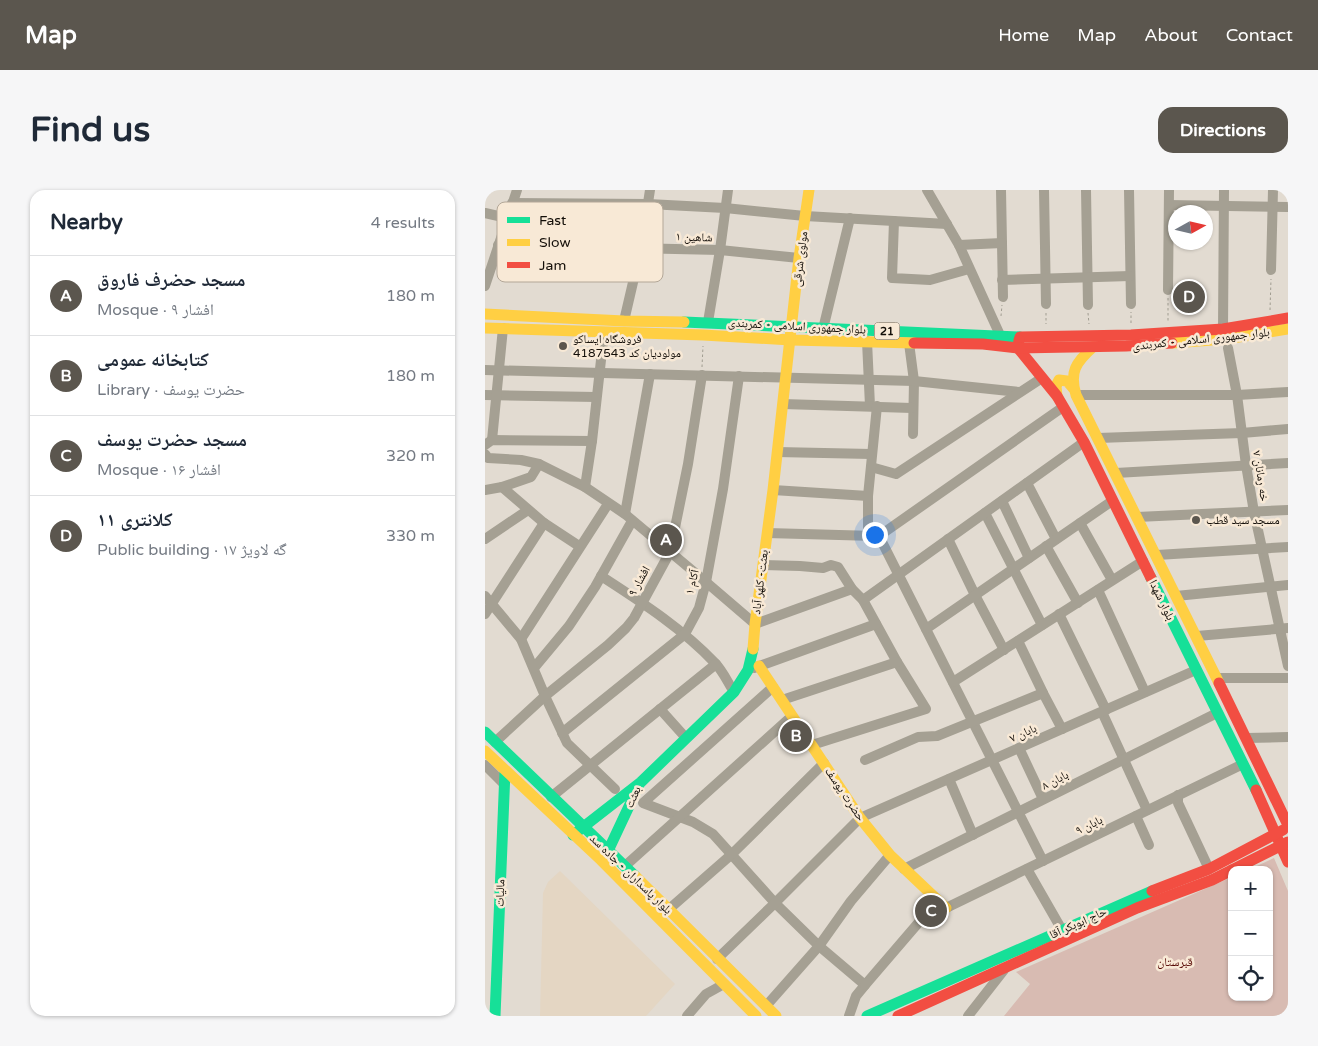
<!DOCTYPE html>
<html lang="en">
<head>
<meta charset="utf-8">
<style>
  body { margin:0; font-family:"Varela Round","Noto Naskh Arabic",sans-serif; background:#f6f6f7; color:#1f2937 }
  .controls { position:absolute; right:15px; bottom:15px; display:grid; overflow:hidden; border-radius:10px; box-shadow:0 1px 4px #0004 }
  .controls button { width:45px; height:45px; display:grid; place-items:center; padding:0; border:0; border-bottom:1px solid #e0e1e3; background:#fff; color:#1f2937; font:25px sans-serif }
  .compass { position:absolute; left:683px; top:15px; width:45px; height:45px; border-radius:50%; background:#fff; box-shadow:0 1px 4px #0004; rotate:82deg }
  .you { position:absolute; left:389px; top:344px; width:18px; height:18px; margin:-12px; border:4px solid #fff; border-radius:50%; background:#1a73e8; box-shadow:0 0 0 8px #1a73e833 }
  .badge { display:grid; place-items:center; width:32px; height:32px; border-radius:50%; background:#5b564e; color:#fff; font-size:16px; font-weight:700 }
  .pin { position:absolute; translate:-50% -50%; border:2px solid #fff; box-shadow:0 1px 5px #0006 }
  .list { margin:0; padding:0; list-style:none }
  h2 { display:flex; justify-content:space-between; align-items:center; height:65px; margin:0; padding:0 20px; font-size:21px }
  h2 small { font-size:16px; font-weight:400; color:#747a83 }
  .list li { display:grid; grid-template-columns:32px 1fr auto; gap:15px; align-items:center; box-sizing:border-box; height:80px; padding:0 20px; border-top:1px solid #e0e1e3 }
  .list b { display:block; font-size:19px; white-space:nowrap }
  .list p { margin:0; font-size:16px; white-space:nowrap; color:#747a83 }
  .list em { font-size:16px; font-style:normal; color:#747a83 }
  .icon { flex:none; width:28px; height:28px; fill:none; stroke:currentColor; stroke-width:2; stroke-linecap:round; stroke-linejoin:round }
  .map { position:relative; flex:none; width:803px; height:826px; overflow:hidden; border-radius:15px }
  header { display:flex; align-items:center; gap:30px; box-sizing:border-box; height:70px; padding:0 25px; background:#5b564e; color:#fff }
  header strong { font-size:24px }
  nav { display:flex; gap:28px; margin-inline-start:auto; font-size:18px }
  .intro { display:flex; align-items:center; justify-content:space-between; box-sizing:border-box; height:120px; padding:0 30px }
  h1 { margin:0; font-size:35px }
  .button { padding:12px 22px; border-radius:15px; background:#5b564e; color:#fff; font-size:18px; font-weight:700 }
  main { display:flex; gap:30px; padding:0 30px }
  aside { flex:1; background:#fff; border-radius:15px; box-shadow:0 1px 4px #0004 }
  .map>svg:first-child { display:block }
  .built { fill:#e4d6c3 }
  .green { fill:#d8bbb2 }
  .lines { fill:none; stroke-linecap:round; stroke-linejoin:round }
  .path { stroke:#a19d91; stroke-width:1; stroke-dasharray:2.5 2.5; stroke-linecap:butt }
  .street { stroke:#a5a093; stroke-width:10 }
  .fast { stroke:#16e098; stroke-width:11 }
  .slow { stroke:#ffcf43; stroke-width:11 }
  .jam { stroke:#f24e42; stroke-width:11 }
  .poi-dot { fill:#5b564e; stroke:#f8e9d6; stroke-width:2 }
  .labels { text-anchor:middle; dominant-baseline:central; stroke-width:5; stroke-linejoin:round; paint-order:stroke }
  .shield { fill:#f8e9d6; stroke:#585046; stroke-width:1 }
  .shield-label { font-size:11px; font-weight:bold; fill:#130e08 }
  .street-label { font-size:12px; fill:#130e08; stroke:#f8e9d6 }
  .poi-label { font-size:12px; fill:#130e08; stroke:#f8e9d6; text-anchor:start }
  .park-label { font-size:12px; fill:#540602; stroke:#f8e9d6 }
  .key { fill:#f8e9d6; stroke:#b3a798; stroke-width:1 }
  .key-label { font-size:14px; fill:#130e08 }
</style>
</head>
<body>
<header>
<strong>Map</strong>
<nav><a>Home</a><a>Map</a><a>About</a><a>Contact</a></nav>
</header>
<div class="intro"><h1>Find us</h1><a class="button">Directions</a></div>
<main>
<aside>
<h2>Nearby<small>4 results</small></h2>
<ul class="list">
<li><span class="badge">A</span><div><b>مسجد حضرف فاروق</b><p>Mosque · افشار ۹</p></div><em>180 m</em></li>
<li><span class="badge">B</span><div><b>کتابخانه عمومی</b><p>Library · حضرت یوسف</p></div><em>180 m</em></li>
<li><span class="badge">C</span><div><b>مسجد حضرت یوسف</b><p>Mosque · افشار ۱۶</p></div><em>320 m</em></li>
<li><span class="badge">D</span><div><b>کلانتری ۱۱</b><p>Public building · گه لاویژ ۱۷</p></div><em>330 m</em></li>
</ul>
</aside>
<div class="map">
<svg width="803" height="826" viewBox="0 0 803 826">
  <rect width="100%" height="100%" fill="#e2dbd1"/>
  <!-- built -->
  <path class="built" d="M75 681 190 794 161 826H55L58 703 63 692Z"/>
  <!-- green -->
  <path class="green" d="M789 668 803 701V826H519L545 794 531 782 747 687V807H784V680H763Z"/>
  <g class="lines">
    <!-- path -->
    <g class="path">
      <path d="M683 108V131"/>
      <path d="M785 120 786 89"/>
      <path d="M561 123V134"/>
      <path d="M603 123 604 134"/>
      <path d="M516 126 517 115"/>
      <path d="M646 133V122"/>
      <path d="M217 177 218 156"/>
    </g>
    <!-- street -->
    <g class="street">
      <path d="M442 0 474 55 515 145"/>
      <path d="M516 0 518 107"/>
      <path d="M559 0 561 114"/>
      <path d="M601 0 603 115"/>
      <path d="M644 0 646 114"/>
      <path d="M27 13 163 14 240 18 320 26 462 34"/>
      <path d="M684 15 803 17"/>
      <path d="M0 23 22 28"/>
      <path d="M409 31 407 88 445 90 484 79"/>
      <path d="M13 55 235 60 314 68"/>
      <path d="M474 55 517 53"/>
      <path d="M786 80 788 0"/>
      <path d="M517 90 645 86"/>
      <path d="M0 96 32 0"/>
      <path d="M683 100 684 0"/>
      <path d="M139 131 156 58 165 0"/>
      <path d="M223 132 235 60 243 0"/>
      <path d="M338 139 365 28"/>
      <path d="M738 139 739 0"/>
      <path d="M382 151 385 216"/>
      <path d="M424 153 429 191 428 244"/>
      <path d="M743 158 752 205 761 275 769 322 803 476"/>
      <path d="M0 180 429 191 534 202"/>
      <path d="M0 205 111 207"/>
      <path d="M591 205H752L803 202"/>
      <path d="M298 214 427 218"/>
      <path d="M613 248 757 243 803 239"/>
      <path d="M7 250 18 138"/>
      <path d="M0 255 7 250 107 251"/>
      <path d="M292 262 386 264"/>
      <path d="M0 264 3 268 36 270 54 274 100 297 140 324 221 392 270 434 367 399"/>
      <path d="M386 277 411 284 557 188"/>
      <path d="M631 283 803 273"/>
      <path d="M542 293 571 349"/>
      <path d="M17 297 59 333 94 356"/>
      <path d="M100 297 107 251 119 143"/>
      <path d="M0 300 17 297 46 287 54 274"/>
      <path d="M288 300 383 306"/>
      <path d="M517 311 544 368"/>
      <path d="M500 323 557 435"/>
      <path d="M140 324 165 184"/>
      <path d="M652 327 803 320"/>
      <path d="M595 333 627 390"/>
      <path d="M282 343 390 346"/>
      <path d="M394 346 558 671"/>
      <path d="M394 346 578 217"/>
      <path d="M383 347V306L392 216"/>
      <path d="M0 349 43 320"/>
      <path d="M463 349 490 405 519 460"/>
      <path d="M561 356 593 413"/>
      <path d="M672 365 803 357"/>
      <path d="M278 375 315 376 338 378 346 375 353 377 367 399 378 410 412 472 441 519 327 555"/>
      <path d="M116 386C156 412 197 438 230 473 238 481 243 493 249 502"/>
      <path d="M613 400 660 502"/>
      <path d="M0 406 36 449 60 506 82 553 130 599"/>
      <path d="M691 406 803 395"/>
      <path d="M378 410 599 252"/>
      <path d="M0 424 59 333"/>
      <path d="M574 424 621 520"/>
      <path d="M441 439 627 311"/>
      <path d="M712 446 803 438"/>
      <path d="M36 449 123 314"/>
      <path d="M533 451 558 503 577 539"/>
      <path d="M49 478 84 436 110 397 147 331"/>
      <path d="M269 478 391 434"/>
      <path d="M732 488H803"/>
      <path d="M468 492 658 371"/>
      <path d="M288 497 158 613 208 632 228 644 290 713 334 756 380 795 371 806 364 826"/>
      <path d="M297 510 412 472"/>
      <path d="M175 519 201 548"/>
      <path d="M617 522 662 620"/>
      <path d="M77 543 200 444 214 418 221 392 238 299 254 186"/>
      <path d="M761 548 803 547"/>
      <path d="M10 552 60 506 123 455 141 438 149 428 185 362 203 274 217 185"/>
      <path d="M534 558 558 609"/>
      <path d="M380 570 433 547 452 546 558 503"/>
      <path d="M0 575 19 594"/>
      <path d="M464 589 488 645"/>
      <path d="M693 605V613L724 679"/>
      <path d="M66 607 231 474"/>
      <path d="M651 626 664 655"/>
      <path d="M140 676 307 526"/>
      <path d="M419 679 732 523"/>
      <path d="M542 679 577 740"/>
      <path d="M461 718 758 574"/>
      <path d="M183 720 247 664 339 573"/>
      <path d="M232 769 290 713 375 628 711 480"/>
      <path d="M380 795 453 710"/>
      <path d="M281 816 334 756 366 711 405 665"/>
      <path d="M202 826 221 804 239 794"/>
      <path d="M483 826 519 780"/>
    </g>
    <!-- fast -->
    <g class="fast">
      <path d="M199 132 535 147"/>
      <path d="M666 388 771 600"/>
      <path d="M0 542 150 686"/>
      <path d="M88 645 156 592 249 502 263 480 268 459"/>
      <path d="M118 667 123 661 154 595"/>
      <path d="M10 826 20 581"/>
      <path d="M382 826 667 701"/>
    </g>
    <!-- slow -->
    <g class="slow">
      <path d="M0 124 139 131 199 132"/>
      <path d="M0 138 218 145 306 150 429 153"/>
      <path d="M687 153 741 149 803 139"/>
      <path d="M608 157C591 172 584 182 591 205L734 493"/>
      <path d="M572 206 571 196 574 190 582 191 588 198"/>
      <path d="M268 459 270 434 288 300 314 68 324 0"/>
      <path d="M274 476 375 628 405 665 461 718"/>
      <path d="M0 561 116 670 271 826"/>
      <path d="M150 686 291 826"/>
    </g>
    <!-- jam -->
    <g class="jam">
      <path d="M535 147 646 145 738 139 803 128"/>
      <path d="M534 150 533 158 572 206 599 252 666 388"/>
      <path d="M429 153 498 154 533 158 641 156 687 153"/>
      <path d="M734 493 803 635"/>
      <path d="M771 600 803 672"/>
      <path d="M747 680 803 652"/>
      <path d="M667 701 724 679 798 640"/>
      <path d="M413 826 652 718 727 690 747 680"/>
    </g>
  </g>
  <!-- markers -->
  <g class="poi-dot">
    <circle cx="78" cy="156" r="5"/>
    <circle cx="711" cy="330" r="5"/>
  </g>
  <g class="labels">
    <!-- shield labels -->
    <rect class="shield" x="389.5" y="132.5" width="25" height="17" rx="4"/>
    <g class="shield-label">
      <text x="402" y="141">21</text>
    </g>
    <!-- street labels -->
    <g class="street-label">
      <text transform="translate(209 47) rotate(2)">شاهین ۱</text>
      <text transform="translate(315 69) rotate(-83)">مولوی شرقی</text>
      <text transform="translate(312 136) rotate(3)">بلوار جمهوری اسلامی - کمربندی</text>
      <text transform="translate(716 149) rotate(-6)">بلوار جمهوری اسلامی - کمربندی</text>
      <text transform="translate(776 286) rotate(81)">خه رمانان ۷</text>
      <text transform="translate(154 391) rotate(-61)">افشار ۹</text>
      <text transform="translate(207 392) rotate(-76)">آکام ۱</text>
      <text transform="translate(275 392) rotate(-83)">بعثت- کلهر آباد</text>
      <text transform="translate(677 410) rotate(64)">بلوار شهدا</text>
      <text transform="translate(538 543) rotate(-24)">بابان ۷</text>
      <text transform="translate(570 590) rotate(-27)">بابان ۸</text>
      <text transform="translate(360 604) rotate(56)">حضرت یوسف</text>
      <text transform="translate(148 607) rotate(-66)">بعثت</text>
      <text transform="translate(604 635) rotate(-26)">بابان ۹</text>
      <text transform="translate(146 684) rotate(44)">بلوار پاسداران - جاده سد</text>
      <text transform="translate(15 703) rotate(-88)">مالیات</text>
      <text transform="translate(593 733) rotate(-24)">حاج ابوبکر آقا</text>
    </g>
    <!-- poi labels -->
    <g class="poi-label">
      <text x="88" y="149">فروشگاە ایساکو<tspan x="88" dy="14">مولودیان کد 4187543</tspan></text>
      <text x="721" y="330">مسجد سید قطب</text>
    </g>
    <!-- park labels -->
    <g class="park-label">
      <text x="690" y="772">قبرستان</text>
    </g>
  </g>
  <!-- legend -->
  <rect x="12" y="12" width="166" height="80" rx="8" class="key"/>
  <rect x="22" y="27" width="23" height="6" fill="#16e098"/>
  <rect x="22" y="49" width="23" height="7" fill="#ffcf43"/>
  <rect x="22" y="72" width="23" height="6" fill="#f24e42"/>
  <g class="key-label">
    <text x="54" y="35">Fast</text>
    <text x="54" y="57">Slow</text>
    <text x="54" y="80">Jam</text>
  </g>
</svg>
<div class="controls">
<button>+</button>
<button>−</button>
<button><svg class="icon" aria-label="locate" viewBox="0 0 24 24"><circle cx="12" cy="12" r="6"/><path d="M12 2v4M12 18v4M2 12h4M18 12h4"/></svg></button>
</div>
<svg class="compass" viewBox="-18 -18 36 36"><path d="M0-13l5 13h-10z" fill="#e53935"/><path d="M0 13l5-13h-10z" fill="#747a83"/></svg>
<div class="you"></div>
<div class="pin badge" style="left:181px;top:350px">A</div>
<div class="pin badge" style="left:311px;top:546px">B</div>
<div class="pin badge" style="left:446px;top:721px">C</div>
<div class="pin badge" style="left:704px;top:107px">D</div>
</div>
</main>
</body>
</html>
